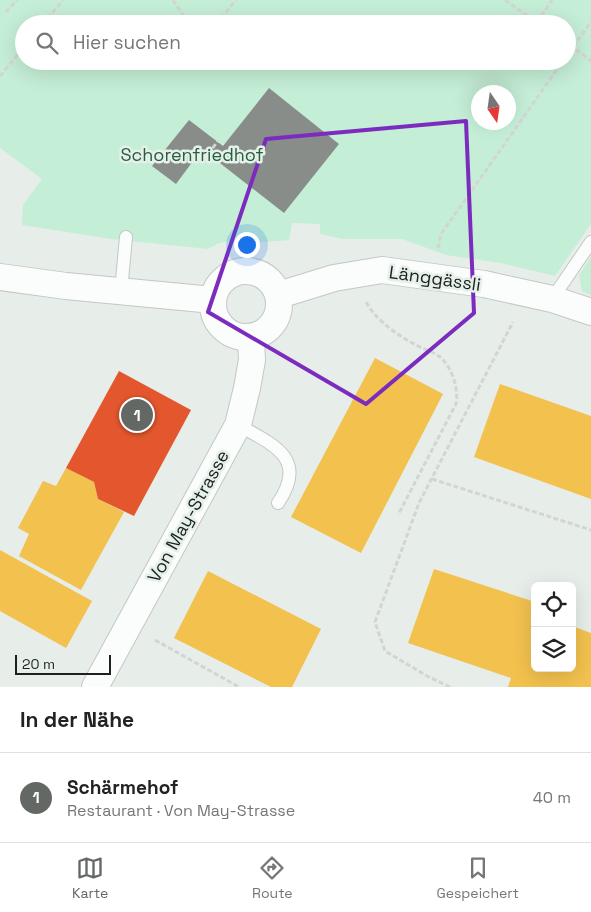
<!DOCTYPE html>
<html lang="de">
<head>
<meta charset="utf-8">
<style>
  body { margin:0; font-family:"Space Grotesk",sans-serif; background:#f2f2f2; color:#222 }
  .controls { position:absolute; right:15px; bottom:15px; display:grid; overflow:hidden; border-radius:8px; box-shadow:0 5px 20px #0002 }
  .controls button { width:45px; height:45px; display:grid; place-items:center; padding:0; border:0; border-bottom:1px solid #e0e0e0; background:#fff; color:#222; font:25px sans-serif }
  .compass { position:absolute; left:471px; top:85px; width:45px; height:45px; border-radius:50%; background:#fff; box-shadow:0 5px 20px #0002; rotate:167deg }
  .scale { position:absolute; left:15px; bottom:12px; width:96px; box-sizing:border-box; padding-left:5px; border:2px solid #1c201e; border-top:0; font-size:14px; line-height:18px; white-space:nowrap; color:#1c201e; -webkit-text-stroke:4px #e4f0e8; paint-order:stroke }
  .you { position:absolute; left:246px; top:244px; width:18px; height:18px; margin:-12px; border:4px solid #fff; border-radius:50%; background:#1a73e8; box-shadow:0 0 0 8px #1a73e833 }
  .badge { display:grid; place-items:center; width:32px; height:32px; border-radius:50%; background:#636865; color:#fff; font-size:16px; font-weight:700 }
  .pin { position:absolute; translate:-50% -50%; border:2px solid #fff; box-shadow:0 1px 5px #0006 }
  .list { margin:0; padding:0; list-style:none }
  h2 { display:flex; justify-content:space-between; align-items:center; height:65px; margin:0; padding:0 20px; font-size:21px }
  h2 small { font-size:16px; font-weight:400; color:#767676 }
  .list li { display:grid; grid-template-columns:32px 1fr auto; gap:15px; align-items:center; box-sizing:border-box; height:90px; padding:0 20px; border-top:1px solid #e0e0e0 }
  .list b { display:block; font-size:19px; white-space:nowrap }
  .list p { margin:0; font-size:16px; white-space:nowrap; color:#767676 }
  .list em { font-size:16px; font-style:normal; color:#767676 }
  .icon { flex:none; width:28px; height:28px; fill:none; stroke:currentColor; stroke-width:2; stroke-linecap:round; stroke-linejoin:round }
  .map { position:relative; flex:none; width:591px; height:687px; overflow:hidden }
  .search { position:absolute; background:#fff; box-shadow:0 5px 20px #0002; left:15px; right:15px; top:15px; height:55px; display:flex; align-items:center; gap:12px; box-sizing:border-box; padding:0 18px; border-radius:28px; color:#767676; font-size:19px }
  .sheet { height:155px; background:#fff }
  nav { display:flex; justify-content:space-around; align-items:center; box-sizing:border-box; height:70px; border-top:1px solid #e0e0e0; background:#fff; font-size:14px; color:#767676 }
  nav a { display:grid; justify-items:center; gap:2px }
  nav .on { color:#636865 }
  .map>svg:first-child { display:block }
  .green { fill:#c5eed6; fill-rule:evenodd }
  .homes { fill:#f2c14e }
  .shops { fill:#e4572e }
  .building { fill:#898d8a }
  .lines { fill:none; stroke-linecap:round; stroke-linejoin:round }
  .service-casing { stroke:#c3c8c5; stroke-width:14 }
  .minor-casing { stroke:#c3c8c5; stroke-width:28 }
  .path { stroke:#d3d5d4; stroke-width:3; stroke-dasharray:5 2.5; stroke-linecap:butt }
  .service { stroke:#fbfcfc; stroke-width:12 }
  .minor { stroke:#fbfcfc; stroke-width:26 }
  .marked { fill:none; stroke:#7b2cbf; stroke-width:4; stroke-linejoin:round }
  .labels { text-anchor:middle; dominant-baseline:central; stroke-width:5; stroke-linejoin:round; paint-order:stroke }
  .park-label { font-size:18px; fill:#265e41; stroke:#e4f0e8 }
  .street-label { font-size:18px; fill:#1c201e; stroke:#e4f0e8 }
</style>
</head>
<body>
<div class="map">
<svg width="591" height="687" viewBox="0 0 591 687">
  <rect width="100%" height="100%" fill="#e7ede9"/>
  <!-- green -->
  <g class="green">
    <path d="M0 0H591V224L555 276 501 263 446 255 402 239H343L320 234V224L292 223 289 240 253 243 243 239 219 243 208 249 111 239 22 225 23 205 42 179 0 148ZM24 24H567V61H24ZM478 92H508V122H478Z"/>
    <path d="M591 257V295L582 291 579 275Z"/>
  </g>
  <!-- homes -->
  <g class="homes">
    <path d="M375 358 443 394 361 553 291 517Z"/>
    <path d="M500 384 591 416V499L474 457Z"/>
    <path d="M66 468 94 482 98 499 124 512 81 590 19 556 29 534 18 528 43 481 56 486Z"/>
    <path d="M0 550 92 601 66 648 0 611Z"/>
    <path d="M434 569 535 602V668H572V626L591 633V687H508L511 678 408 643Z"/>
    <path d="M208 571 321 629 292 687H271L174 638Z"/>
  </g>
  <!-- shops -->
  <path class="shops" d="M119 371 191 410 134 516 98 499 94 482 66 468Z"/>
  <!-- building -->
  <path class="building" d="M269 88 339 144 284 213 202 149 176 184 152 166 189 120 223 146Z"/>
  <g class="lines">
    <defs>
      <g id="service">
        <path d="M121 291 126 237"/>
        <path d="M552 299 591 242"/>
        <path d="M238 425C272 444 309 458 278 503"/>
      </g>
      <g id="minor">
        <circle cx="246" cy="304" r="33"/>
        <path d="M0 277 66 286 213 300"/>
        <path d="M279 295 334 278 382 270 484 284 552 299 591 312"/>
        <path d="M95 687 238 425 247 388 252 360 251 337"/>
      </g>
    </defs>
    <!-- service casing -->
    <use href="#service" class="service-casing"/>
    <!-- minor casing -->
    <use href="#minor" class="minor-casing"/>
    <!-- path -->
    <g class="path">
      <path d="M173 0 189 24"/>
      <path d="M505 0 539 24"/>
      <path d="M6 12 17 0"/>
      <path d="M537 22 552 0"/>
      <path d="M43 24 63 0"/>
      <path d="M216 24 236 0"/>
      <path d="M567 43 573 47 591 22"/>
      <path d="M567 56 573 47 591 61"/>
      <path d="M0 76 24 47"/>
      <path d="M208 154 218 141"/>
      <path d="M438 248 441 234 563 61"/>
      <path d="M366 302C377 321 397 335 416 345 423 349 434 352 440 357 452 367 459 389 456 404L398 515"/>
      <path d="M432 479 591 530"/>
      <path d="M155 640 239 687"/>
      <path d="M450 687 427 676 385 651 375 622 419 503 513 322"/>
    </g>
    <!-- service -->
    <use href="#service" class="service"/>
    <!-- minor -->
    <use href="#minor" class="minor"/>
  </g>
  <!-- marked area -->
  <path class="marked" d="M466 121 474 313 366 404 208 312 266 139Z"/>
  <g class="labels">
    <!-- park labels -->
    <g class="park-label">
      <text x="192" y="154">Schorenfriedhof</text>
    </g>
    <!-- street labels -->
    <g class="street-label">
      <text transform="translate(435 278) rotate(8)">Länggässli</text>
      <text transform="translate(188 516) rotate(-61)">Von May-Strasse</text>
    </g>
  </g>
</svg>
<div class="controls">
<button><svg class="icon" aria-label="locate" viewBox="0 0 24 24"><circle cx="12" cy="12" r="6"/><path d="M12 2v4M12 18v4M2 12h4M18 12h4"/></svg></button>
<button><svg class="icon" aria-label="layers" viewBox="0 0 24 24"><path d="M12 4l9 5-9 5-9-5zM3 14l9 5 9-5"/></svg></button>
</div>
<svg class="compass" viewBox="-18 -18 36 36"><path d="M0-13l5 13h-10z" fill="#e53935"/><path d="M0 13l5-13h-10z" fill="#767676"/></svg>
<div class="scale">20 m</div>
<div class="you"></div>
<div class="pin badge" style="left:137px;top:415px">1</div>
<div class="search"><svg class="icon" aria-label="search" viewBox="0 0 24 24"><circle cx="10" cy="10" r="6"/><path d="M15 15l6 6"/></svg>Hier suchen</div>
</div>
<section class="sheet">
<h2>In der Nähe<small></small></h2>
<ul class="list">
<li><span class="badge">1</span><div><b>Schärmehof</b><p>Restaurant · Von May-Strasse</p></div><em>40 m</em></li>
</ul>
</section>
<nav>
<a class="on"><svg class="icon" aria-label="map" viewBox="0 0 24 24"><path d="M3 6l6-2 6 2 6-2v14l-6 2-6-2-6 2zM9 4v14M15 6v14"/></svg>Karte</a>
<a><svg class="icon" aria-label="directions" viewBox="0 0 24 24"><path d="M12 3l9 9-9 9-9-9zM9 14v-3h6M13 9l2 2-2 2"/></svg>Route</a>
<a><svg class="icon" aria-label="saved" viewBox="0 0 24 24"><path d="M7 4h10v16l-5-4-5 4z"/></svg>Gespeichert</a>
</nav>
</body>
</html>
